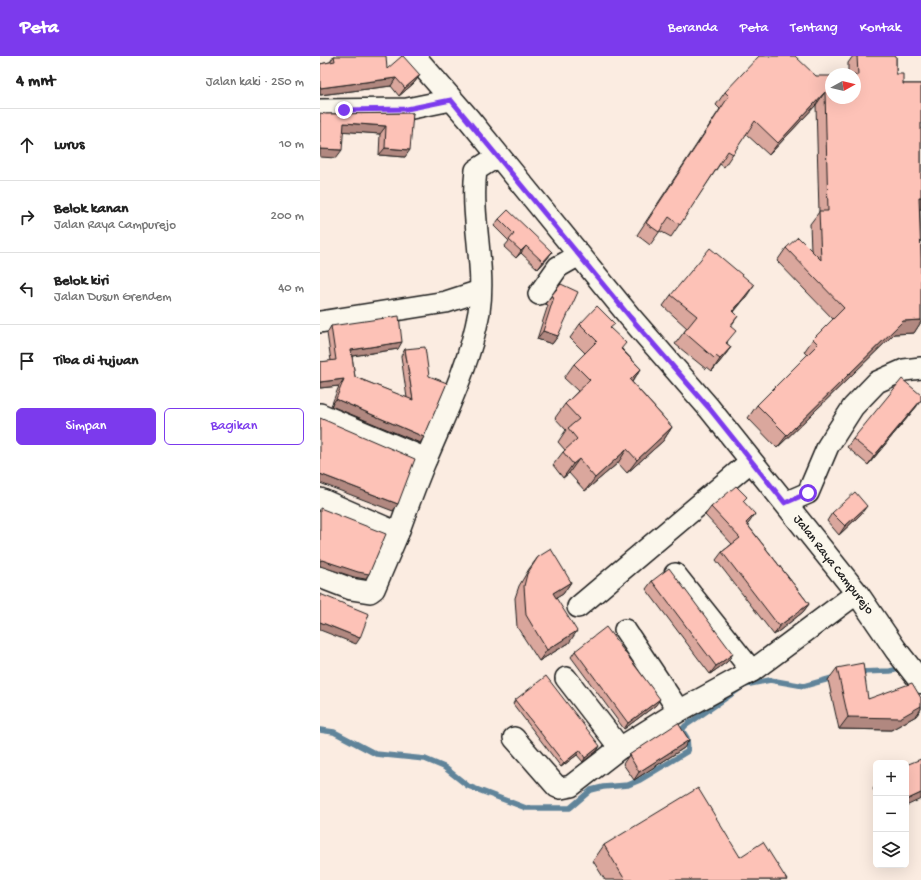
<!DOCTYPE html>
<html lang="id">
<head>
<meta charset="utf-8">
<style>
  body { margin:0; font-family:"Gochi Hand",sans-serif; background:#f6f6f6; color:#222 }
  .controls { position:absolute; right:12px; bottom:12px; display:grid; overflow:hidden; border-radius:6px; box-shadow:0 4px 16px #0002 }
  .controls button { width:36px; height:36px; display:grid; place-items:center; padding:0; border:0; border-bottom:1px solid #e0e0e0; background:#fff; color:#222; font:20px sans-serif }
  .compass { position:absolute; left:505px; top:12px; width:36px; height:36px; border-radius:50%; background:#fff; box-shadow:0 4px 16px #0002; rotate:82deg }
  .stop { position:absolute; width:12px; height:12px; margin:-9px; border:3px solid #7c3aed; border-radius:50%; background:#fff }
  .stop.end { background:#7c3aed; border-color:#fff; box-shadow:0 1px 4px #0008 }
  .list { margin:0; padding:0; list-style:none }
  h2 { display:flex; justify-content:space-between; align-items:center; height:52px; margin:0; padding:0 16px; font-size:17px }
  h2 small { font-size:13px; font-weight:400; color:#767676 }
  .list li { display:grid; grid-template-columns:26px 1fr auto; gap:12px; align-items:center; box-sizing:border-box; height:72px; padding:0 16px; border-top:1px solid #e0e0e0 }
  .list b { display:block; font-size:15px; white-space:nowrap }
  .list p { margin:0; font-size:13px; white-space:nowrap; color:#767676 }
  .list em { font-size:13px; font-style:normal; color:#767676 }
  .actions { display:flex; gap:8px; padding:12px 16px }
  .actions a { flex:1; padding:9px 0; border:1px solid #7c3aed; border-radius:6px; text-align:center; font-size:14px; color:#7c3aed }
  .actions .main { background:#7c3aed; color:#fff }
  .icon { flex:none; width:22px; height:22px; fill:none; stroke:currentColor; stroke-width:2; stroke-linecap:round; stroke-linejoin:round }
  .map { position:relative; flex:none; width:601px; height:824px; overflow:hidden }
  header { display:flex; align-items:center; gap:24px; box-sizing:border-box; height:56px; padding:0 20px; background:#7c3aed; color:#fff }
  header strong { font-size:19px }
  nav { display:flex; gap:22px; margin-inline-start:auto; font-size:14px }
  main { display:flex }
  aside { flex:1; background:#fff }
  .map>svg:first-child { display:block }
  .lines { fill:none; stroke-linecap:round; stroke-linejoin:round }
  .stream { stroke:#60849a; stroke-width:5.5 }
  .minor-casing { stroke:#1c1c1c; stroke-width:24 }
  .primary-casing { stroke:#1c1c1c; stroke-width:25 }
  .minor { stroke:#fbf7ec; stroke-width:21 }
  .primary { stroke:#fbf7ec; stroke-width:22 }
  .wall { fill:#daa79d; stroke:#1c1c1c }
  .shaded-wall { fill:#b18880; stroke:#1c1c1c }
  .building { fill:#fdc2b7; stroke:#1c1c1c }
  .route { stroke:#7c3aed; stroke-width:5 }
  .labels { text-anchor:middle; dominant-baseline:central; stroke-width:3; stroke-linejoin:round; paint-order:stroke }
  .street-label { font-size:13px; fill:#1c1c1c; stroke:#fbf7ec }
</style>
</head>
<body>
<header>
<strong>Peta</strong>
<nav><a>Beranda</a><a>Peta</a><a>Tentang</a><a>Kontak</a></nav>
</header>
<main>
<aside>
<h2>4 mnt<small>Jalan kaki · 250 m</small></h2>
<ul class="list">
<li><svg class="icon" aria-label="ahead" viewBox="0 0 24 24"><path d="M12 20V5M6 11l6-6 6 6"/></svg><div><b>Lurus</b></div><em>10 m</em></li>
<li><svg class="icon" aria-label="right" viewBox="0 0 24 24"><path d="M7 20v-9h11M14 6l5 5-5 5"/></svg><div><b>Belok kanan</b><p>Jalan Raya Campurejo</p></div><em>200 m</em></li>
<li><svg class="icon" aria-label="left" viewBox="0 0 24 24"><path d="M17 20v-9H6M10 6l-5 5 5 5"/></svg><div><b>Belok kiri</b><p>Jalan Dusun Grendem</p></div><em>40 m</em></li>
<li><svg class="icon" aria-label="arrive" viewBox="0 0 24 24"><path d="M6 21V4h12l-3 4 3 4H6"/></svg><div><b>Tiba di tujuan</b></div></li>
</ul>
<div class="actions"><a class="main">Simpan</a><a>Bagikan</a></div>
</aside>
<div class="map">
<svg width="601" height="824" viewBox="0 0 601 824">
  <rect width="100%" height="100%" fill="#fbece1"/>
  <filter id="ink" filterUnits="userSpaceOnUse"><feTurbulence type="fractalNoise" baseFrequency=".025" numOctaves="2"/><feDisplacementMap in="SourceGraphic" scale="8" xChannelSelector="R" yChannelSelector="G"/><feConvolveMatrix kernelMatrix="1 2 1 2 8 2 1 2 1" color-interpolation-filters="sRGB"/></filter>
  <g filter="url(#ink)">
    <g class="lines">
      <!-- stream -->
      <g class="stream">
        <path d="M538 616 570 615 584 612"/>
        <path d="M0 674 14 676 56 698 105 703 124 711 148 730 206 752H250L271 734 283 731 308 729 320 724 368 695 367 682 362 674 365 670 425 629 450 624 484 630 516 621"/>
      </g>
      <defs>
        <g id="minor">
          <path d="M0 54 87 53 131 44"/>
          <path d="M219 238 238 211 259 199"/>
          <path d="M0 266 126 246 160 235"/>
          <path d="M0 358 106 403"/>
          <path d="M0 443 78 477C87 452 96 426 107 401 127 354 150 307 159 256 166 209 150 161 156 114L178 100"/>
          <path d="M465 447 488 437 508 390 533 351 557 326 584 314 601 312"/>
          <path d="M355 518 432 615"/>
          <path d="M0 521 31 533 50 536 54 533 78 477"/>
          <path d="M258 551 431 405"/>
          <path d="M305 574 359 655"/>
          <path d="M246 622 300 692"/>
          <path d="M194 682 237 731 241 732 251 730 300 692 359 655 432 615 537 537"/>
        </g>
        <path id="primary" d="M94 0 148 62 310 261 389 352 537 537 576 594 601 626"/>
      </defs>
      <!-- minor casing -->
      <use href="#minor" class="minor-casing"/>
      <!-- primary casing -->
      <use href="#primary" class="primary-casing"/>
      <!-- minor -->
      <use href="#minor" class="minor"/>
      <!-- primary -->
      <use href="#primary" class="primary"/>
    </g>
    <!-- wall -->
    <g class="wall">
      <path d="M14 0 67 13 100 19 94 27 79 40 71 30 0 39V8L10 6Z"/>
      <path d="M533 0H576V18L583 28H601V153L600 154 601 202V266L594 277 574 278 457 392 428 362 437 349 487 299 484 296 493 283 513 263 457 205 466 192 491 194 490 168 499 156 496 49 449 99 426 78 404 111 400 108 351 181 340 175 330 189 317 179 400 53 396 49 405 36 496 20 535 42V18H528V7Z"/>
      <path d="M93 57 85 101 59 99 60 78 23 75 16 102 6 58Z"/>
      <path d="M179 163 232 196 227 203 218 213 201 197 196 202 184 191 189 185 174 170Z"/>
      <path d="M241 228 238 280 232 288 217 283 228 249 225 248Z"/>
      <path d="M351 239 426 241 414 256 418 260 411 270 407 288 411 291 402 303 392 315 387 311 386 313 355 288 367 272 343 250Z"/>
      <path d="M260 268 291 273 302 293 321 313 312 326 352 371 343 385 307 417 298 407 265 435 249 417 243 422 233 409 243 396 245 394 238 386 246 374 235 362 245 348 258 335 244 322 254 308 265 297 250 282Z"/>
      <path d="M11 270 78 293 32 300 35 321 87 342 81 300 85 293 100 387 11 350 19 330 0 332V306L11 305 7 277Z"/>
      <path d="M597 350 548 409 527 391 533 383Z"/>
      <path d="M423 446 435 458 427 468 489 548 483 556 454 579 396 504 402 496 412 488 385 459 391 451Z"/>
      <path d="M512 457 541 458 519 479 507 465Z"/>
      <path d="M218 501 251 526 243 538 236 542 249 587 219 605 197 571 195 542 199 530 209 513Z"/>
      <path d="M332 525 407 606 390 618 326 533Z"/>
      <path d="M255 595 336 649 304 673 251 601Z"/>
      <path d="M517 612 548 643 601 642V653L596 660 571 674 519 673 508 624Z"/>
      <path d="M195 644 277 695 263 706 257 699 241 711 193 648Z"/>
      <path d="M364 692 314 724 303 708 309 699Z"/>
      <path d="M556 729V738L553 733Z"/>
      <path d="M284 789 420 801 467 824H285L273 805Z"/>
    </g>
    <!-- shaded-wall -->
    <g class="shaded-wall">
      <path d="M100 19 94 27 79 40 85 32Z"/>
      <path d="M76 22 71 30 0 39V32Z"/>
      <path d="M505 36 496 49 449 99 458 87Z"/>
      <path d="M24 67 66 70 60 78 18 75Z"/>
      <path d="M65 92 90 94 85 101 59 99Z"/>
      <path d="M0 93 22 94 16 102 0 101Z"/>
      <path d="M599 141H601V153L590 154Z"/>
      <path d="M206 190 201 197 196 202 201 195Z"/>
      <path d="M232 196 227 203 218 213 223 206Z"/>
      <path d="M434 229 426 241 404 267 413 255Z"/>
      <path d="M601 264V266L594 277 574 278 457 392 467 379 583 265Z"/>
      <path d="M223 275 238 280 232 288 217 283Z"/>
      <path d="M82 286 78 293 26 301 31 294Z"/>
      <path d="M411 291 402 303 392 315 400 303Z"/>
      <path d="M321 313 311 327 310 324Z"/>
      <path d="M24 323 19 330 0 332V326Z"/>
      <path d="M16 343 104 381 100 387 11 350Z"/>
      <path d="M601 344 597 350 548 409 554 400Z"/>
      <path d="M352 371 343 385 307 417 317 404Z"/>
      <path d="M307 393 298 407 265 435 275 422Z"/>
      <path d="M259 403 249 417 243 422 253 408Z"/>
      <path d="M0 418 78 448 73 455 0 427Z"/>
      <path d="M547 450 541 458 519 479 525 470Z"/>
      <path d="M435 458 429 467 420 475 426 467Z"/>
      <path d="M2 504 49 518 45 523 34 521 0 510V505Z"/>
      <path d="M251 526 243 538 225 549 233 537Z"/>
      <path d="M489 548 483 556 454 579 459 570Z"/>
      <path d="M0 566 40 582 36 588 0 574Z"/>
      <path d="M257 575 249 587 219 605 227 594Z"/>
      <path d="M413 598 407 606 390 618 396 610Z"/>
      <path d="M340 643 336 649 304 673 308 667Z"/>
      <path d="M601 650V653L596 660 571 674 519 673 528 661Z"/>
      <path d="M369 684 364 692 314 724 319 716Z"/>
      <path d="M280 690 277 695 263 706 265 702Z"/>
      <path d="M260 694 257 699 241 711 244 707Z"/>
      <path d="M601 737V743L586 750V744Z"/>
    </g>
    <!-- building -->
    <g class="building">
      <path d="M14 0H66L67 13 82 0H83L100 19 85 32 76 22 0 32V8L15 5Z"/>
      <path d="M439 0H475L496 20H511V42H535V19H538L537 0H576V18H583V28H601V141H599L601 202V264L583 265 467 379 437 349 498 288 493 283 524 252 466 192 478 181 501 204 499 155H508L505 36 458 87 435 65 413 98 408 95 360 169 349 161 339 176 326 167 409 40 405 36Z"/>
      <path d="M0 57 6 58 93 57 90 94 65 92 66 70 24 67 22 94 0 93Z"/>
      <path d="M188 154 232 196 223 206 206 190 201 195 189 184 194 178 179 163Z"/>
      <path d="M390 192 434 229 413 255 418 260 410 270 416 275 406 287 411 291 400 303 396 300 394 302 364 276 377 260 351 239Z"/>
      <path d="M241 228 258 236 238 280 223 275 234 241 231 240Z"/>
      <path d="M277 250 295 268 290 272 306 287 301 293 321 313 310 324 352 371 317 404 307 393 275 422 259 403 253 408 243 396 257 383 248 372 259 363 245 348 270 324 254 308 277 285 260 268Z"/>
      <path d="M79 260 82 286 31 294 35 321 93 344 85 293 105 291 109 320 127 327 104 381 16 343 24 323 0 326V306L16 304 11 270Z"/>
      <path d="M582 323 601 339V344L554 400 533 383Z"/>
      <path d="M0 362 95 403 78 448 0 418Z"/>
      <path d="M416 430 427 441 423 445 435 458 426 467 489 548 459 570 402 496 420 482 391 451Z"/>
      <path d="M535 436 547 450 525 470 512 457Z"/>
      <path d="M0 452 66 478 49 518 38 516 2 504 0 505Z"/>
      <path d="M231 493 251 526 233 537 257 575 227 594 206 559 204 530 207 518 218 501Z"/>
      <path d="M349 512 413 598 396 610 332 525Z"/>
      <path d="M0 538 49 558 40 582 0 566Z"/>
      <path d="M286 571 340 643 308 667 255 595Z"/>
      <path d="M543 607 548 643 592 627 601 642V650L580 662 528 661 517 612Z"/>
      <path d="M226 620 280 690 265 702 260 694 244 707 195 644Z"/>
      <path d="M358 667 369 684 319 716 309 699Z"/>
      <path d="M601 703V737L586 744V709Z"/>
      <path d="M378 732 420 801 443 786 467 824H305L284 789Z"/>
    </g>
  </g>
  <g class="lines" filter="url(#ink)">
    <!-- route -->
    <path class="route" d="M24 54 87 53 131 44 310 261 389 352 465 447 488 437"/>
  </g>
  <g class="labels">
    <!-- street labels -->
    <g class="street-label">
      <text transform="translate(513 509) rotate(52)">Jalan Raya Campurejo</text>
    </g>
  </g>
</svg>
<div class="controls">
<button>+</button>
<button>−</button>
<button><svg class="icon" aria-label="layers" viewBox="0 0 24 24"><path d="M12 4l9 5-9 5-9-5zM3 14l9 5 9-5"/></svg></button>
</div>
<svg class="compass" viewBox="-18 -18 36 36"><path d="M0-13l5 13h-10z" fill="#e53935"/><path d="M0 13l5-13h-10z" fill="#767676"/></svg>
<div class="stop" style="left:488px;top:437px"></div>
<div class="stop end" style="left:24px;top:54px"></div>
</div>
</main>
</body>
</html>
